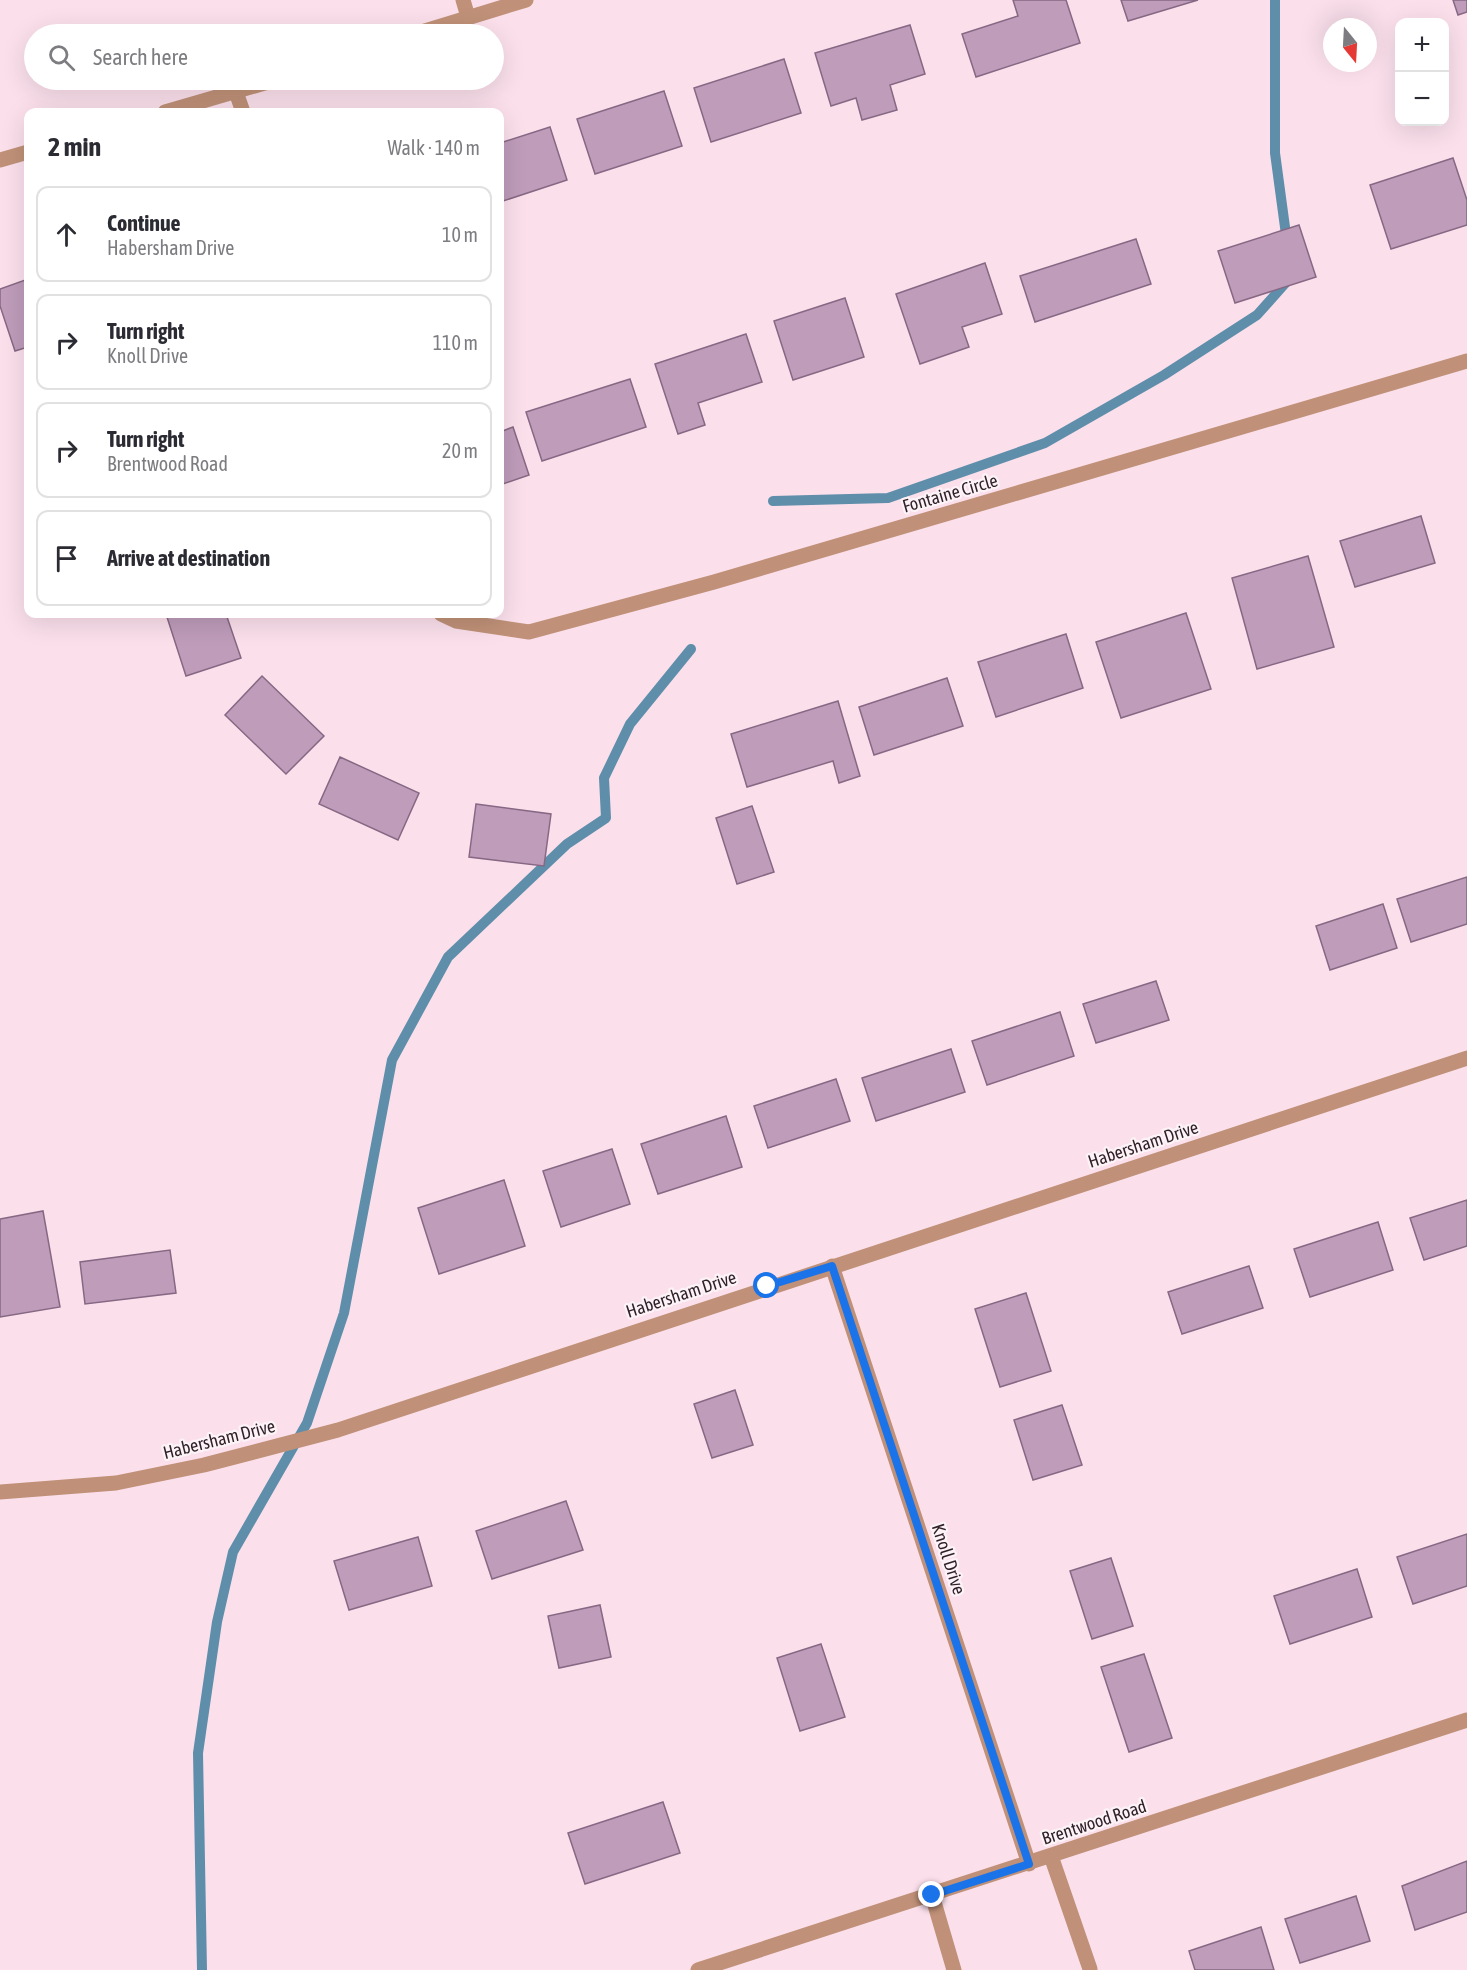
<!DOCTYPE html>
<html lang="en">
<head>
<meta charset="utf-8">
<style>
  body { margin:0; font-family:"Asap Condensed",sans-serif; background:#f7f7f7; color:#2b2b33 }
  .controls { position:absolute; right:18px; top:18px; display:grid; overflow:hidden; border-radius:12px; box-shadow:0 6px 24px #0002 }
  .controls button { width:54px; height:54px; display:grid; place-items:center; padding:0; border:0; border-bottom:2px solid #e1e1e2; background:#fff; color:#2b2b33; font:30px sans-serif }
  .compass { position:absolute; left:1323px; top:18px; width:54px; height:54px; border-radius:50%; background:#fff; box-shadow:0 6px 24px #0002; rotate:162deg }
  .stop { position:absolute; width:18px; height:18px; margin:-14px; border:4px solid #1a73e8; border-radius:50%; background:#fff }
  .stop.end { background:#1a73e8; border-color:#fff; box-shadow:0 2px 6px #0008 }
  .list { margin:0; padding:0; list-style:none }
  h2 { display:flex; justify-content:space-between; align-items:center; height:78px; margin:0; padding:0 24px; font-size:26px }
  h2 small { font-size:20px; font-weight:400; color:#7c7c81 }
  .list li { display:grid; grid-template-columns:39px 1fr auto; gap:18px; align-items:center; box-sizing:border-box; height:96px; margin:0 12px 12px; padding:0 12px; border:2px solid #e1e1e2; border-radius:12px }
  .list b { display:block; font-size:22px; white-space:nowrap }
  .list p { margin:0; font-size:20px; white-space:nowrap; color:#7c7c81 }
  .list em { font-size:20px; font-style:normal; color:#7c7c81 }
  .icon { flex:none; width:33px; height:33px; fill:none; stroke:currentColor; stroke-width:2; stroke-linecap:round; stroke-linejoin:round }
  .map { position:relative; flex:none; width:1467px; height:1970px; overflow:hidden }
  .search { position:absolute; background:#fff; box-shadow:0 6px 24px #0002; left:24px; top:24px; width:480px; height:66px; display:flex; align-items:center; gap:15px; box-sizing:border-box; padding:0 21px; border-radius:33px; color:#7c7c81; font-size:22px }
  .panel { position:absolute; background:#fff; box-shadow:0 6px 24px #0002; left:24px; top:108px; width:480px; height:510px; border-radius:12px }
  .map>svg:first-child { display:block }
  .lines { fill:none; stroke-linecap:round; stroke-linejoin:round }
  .stream { stroke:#5f8eaa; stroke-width:10 }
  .building { fill:#be9cba; stroke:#876884; stroke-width:1.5 }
  .lane { stroke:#c09178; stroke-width:15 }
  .street { stroke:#c09178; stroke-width:15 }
  .route { stroke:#1a73e8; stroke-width:8 }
  .labels { text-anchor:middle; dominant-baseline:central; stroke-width:4.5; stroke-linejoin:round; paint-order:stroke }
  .street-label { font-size:18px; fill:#2f1f26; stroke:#fcf3f7 }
</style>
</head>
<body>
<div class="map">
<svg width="1467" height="1970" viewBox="0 0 1467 1970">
  <rect width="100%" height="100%" fill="#fbe0ec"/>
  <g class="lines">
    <!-- stream -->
    <g class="stream">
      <path d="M1275 0V153L1287 242"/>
      <path d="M773 501 888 498 1045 443 1164 375 1257 315 1290 278"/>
      <path d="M202 1970 198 1753 217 1622 233 1552 307 1423 344 1313 392 1060 448 957 567 844 606 818 604 778 630 724 691 649"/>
    </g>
  </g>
  <!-- building -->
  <g class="building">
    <path d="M1013 0H1066L1080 43 976 77 962 34 1018 16Z"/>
    <path d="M1121 0H1198L1128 21Z"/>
    <path d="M1453 0H1467V12L1458 15Z"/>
    <path d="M910 25 925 74 890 85 897 110 862 120 856 98 831 106 815 53Z"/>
    <path d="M784 59 801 113 711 142 694 88Z"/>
    <path d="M664 91 682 146 595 174 577 119Z"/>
    <path d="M550 127 567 180 500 202V143Z"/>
    <path d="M1453 158 1467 200V225L1391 249 1370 185Z"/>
    <path d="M1299 225 1316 277 1235 303 1218 251Z"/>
    <path d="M1136 239 1151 284 1035 322 1020 276Z"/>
    <path d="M985 263 1002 314 962 327 969 347 920 364 896 294Z"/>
    <path d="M28 279V347L15 351 0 306V289Z"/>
    <path d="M845 298 864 357 793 380 774 321Z"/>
    <path d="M746 334 762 382 698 403 705 425 678 434 655 364Z"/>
    <path d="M630 379 646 427 542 461 526 412Z"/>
    <path d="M513 427 529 475 500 485V432Z"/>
    <path d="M1421 516 1435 563 1355 587 1340 541Z"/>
    <path d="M1308 556 1334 647 1257 669 1232 578Z"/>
    <path d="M1186 613 1211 689 1121 718 1096 642Z"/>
    <path d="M166 614H226L241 658 186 676Z"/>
    <path d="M1066 634 1083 688 996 717 978 662Z"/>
    <path d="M262 676 324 736 286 774 225 715Z"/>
    <path d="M947 678 963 726 874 755 859 707Z"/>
    <path d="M838 701 860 776 839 783 833 761 747 787 731 734Z"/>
    <path d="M340 757 419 793 398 840 319 804Z"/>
    <path d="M476 804 551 814 544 866 469 857Z"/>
    <path d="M752 806 774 872 737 884 716 818Z"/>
    <path d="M1467 877V924L1411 942 1397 899Z"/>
    <path d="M1383 904 1397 948 1330 970 1316 926Z"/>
    <path d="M1156 981 1169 1020 1096 1043 1083 1004Z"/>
    <path d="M1060 1012 1074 1056 987 1085 972 1041Z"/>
    <path d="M951 1049 965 1092 876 1121 862 1078Z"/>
    <path d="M836 1079 850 1121 768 1148 754 1106Z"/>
    <path d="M726 1116 742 1167 658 1194 641 1144Z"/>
    <path d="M612 1149 630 1204 561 1227 543 1171Z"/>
    <path d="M504 1180 525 1246 439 1274 418 1208Z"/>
    <path d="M1467 1200V1246L1424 1260 1410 1218Z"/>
    <path d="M43 1211 60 1307 0 1317V1219Z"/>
    <path d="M1378 1222 1393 1270 1310 1297 1294 1249Z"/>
    <path d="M170 1250 176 1293 85 1304 80 1262Z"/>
    <path d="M1249 1266 1263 1308 1182 1334 1168 1292Z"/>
    <path d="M1026 1293 1051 1371 1000 1387 975 1309Z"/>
    <path d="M735 1390 753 1445 712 1458 694 1404Z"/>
    <path d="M1062 1405 1082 1465 1033 1480 1014 1420Z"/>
    <path d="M566 1501 583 1550 492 1579 476 1531Z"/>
    <path d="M1467 1534V1586L1413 1604 1397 1557Z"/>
    <path d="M418 1537 432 1586 349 1610 334 1561Z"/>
    <path d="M1111 1558 1133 1626 1092 1639 1070 1571Z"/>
    <path d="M1357 1569 1372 1617 1290 1644 1274 1596Z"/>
    <path d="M600 1605 611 1657 559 1668 548 1616Z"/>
    <path d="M821 1644 845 1717 800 1731 777 1658Z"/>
    <path d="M1144 1654 1172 1738 1129 1752 1101 1667Z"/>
    <path d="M663 1802 680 1853 585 1884 568 1833Z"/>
    <path d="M1467 1861V1912L1415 1930 1402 1886Z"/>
    <path d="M1356 1896 1370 1941 1300 1963 1285 1919Z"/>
    <path d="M1261 1927 1274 1970H1195L1189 1951Z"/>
  </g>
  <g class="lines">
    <!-- lane -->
    <g class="lane">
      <path d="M1051 1856 1090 1969"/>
      <path d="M932 1895 954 1970"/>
    </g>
    <!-- street -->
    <g class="street">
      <path d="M463 0 468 17"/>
      <path d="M415 34 526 0"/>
      <path d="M236 92 243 112"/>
      <path d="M165 112 275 80"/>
      <path d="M0 160 28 152"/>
      <path d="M441 614 456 621 529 632 714 582 1467 361"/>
      <path d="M832 1266 1029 1864"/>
      <path d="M0 1492 116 1483 204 1465 338 1430 1467 1058"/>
      <path d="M698 1970 1467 1720"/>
    </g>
  </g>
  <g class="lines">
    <!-- route -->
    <path class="route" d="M767 1286 832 1266 1029 1864 932 1895"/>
  </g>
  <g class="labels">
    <!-- street labels -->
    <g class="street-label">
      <text transform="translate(950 493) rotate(-16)">Fontaine Circle</text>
      <text transform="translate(1143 1144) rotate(-18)">Habersham Drive</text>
      <text transform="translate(681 1294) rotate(-18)">Habersham Drive</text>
      <text transform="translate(219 1439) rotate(-14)">Habersham Drive</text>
      <text transform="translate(949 1559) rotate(72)">Knoll Drive</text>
      <text transform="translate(1094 1822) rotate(-18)">Brentwood Road</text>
    </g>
  </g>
</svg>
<div class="controls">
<button>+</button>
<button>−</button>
</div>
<svg class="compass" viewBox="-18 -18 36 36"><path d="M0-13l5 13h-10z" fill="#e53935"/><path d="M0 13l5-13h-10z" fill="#7c7c81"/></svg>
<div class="stop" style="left:767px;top:1286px"></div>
<div class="stop end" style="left:932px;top:1895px"></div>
<div class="search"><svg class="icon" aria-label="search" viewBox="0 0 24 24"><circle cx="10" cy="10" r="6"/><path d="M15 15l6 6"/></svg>Search here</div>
<section class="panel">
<h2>2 min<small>Walk · 140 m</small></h2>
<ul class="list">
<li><svg class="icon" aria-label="ahead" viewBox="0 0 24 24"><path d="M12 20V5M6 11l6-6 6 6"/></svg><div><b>Continue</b><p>Habersham Drive</p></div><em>10 m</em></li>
<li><svg class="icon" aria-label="right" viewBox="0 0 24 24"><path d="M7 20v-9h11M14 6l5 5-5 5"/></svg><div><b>Turn right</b><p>Knoll Drive</p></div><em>110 m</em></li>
<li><svg class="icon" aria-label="right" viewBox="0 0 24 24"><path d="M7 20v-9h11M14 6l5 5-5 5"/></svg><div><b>Turn right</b><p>Brentwood Road</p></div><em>20 m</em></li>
<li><svg class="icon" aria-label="arrive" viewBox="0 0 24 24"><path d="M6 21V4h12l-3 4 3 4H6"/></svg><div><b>Arrive at destination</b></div></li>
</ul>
</section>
</div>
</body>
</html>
